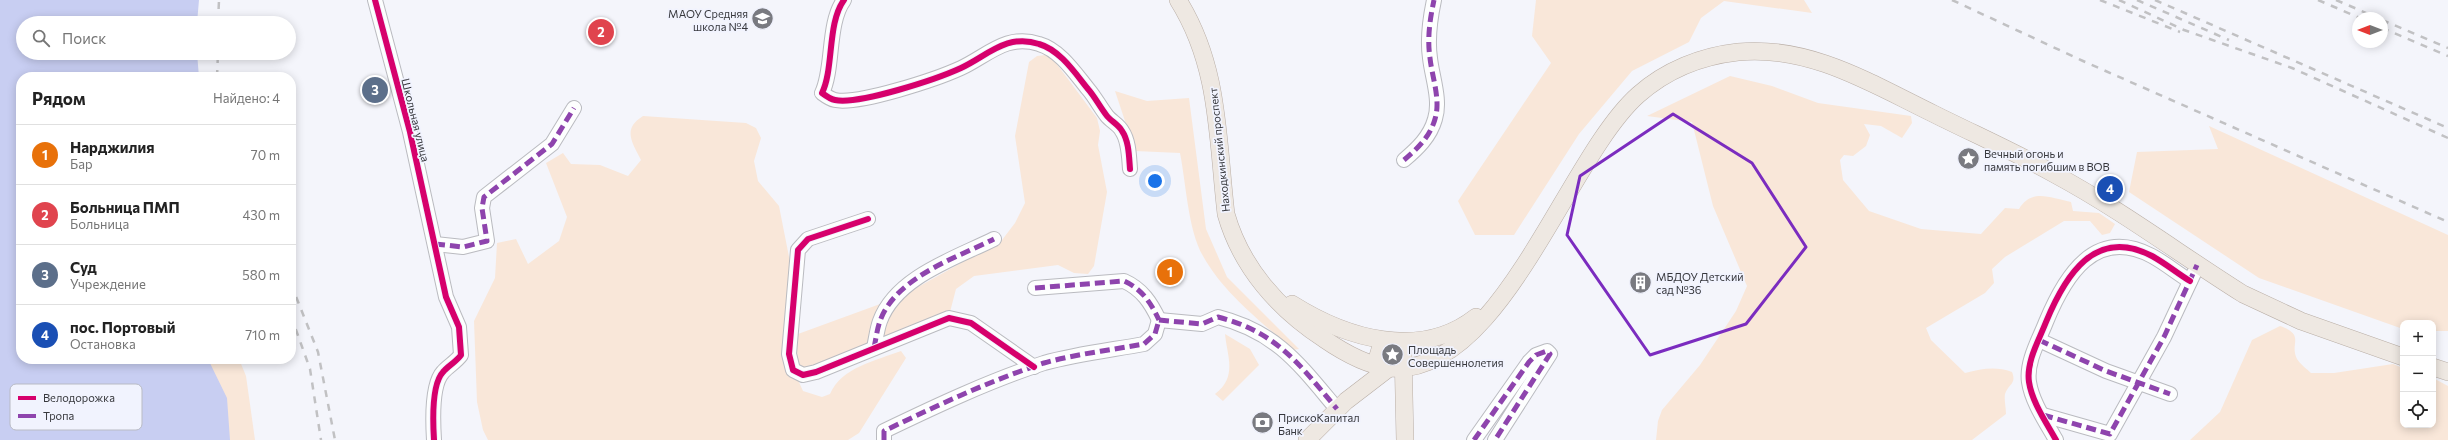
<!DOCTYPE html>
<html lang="ru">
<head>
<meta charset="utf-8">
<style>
  body { margin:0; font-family:Commissioner,sans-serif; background:#f6f6f6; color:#222 }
  .controls { position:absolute; right:12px; bottom:12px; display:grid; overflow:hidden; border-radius:8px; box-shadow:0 2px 10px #0003 }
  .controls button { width:36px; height:36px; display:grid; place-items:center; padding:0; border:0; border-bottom:1px solid #e0e0e0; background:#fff; color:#222; font:20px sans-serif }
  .compass { position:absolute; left:2352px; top:12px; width:36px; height:36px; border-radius:50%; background:#fff; box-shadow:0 2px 10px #0003; rotate:270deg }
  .you { position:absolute; left:1155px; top:181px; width:14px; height:14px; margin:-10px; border:3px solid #fff; border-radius:50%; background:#1a73e8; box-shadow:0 0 0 6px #1a73e833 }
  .badge { display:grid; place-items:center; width:26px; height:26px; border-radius:50%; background:#d93025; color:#fff; font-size:13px; font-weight:700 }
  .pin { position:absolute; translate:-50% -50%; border:2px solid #fff; box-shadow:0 1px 4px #0006 }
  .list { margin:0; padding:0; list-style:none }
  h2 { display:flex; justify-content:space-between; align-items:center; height:52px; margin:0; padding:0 16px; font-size:17px }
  h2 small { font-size:13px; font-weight:400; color:#767676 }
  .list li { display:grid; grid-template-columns:26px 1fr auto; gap:12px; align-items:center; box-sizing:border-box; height:60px; padding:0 16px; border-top:1px solid #e0e0e0 }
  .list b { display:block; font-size:15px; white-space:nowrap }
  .list p { margin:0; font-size:13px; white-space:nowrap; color:#767676 }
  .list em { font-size:13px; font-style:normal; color:#767676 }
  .icon { flex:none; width:22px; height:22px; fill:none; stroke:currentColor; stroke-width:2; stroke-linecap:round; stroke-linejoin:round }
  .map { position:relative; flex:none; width:2448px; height:440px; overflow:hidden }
  .search { position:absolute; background:#fff; box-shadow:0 2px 10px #0003; left:16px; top:16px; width:280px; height:44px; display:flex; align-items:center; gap:10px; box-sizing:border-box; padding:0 14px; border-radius:22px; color:#767676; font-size:15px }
  .panel { position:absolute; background:#fff; box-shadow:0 2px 10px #0003; left:16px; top:72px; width:280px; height:292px; border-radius:16px }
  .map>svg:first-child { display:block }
  .green { fill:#f9e7d9 }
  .water { fill:#c8cef2 }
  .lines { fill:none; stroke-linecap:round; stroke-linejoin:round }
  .minor-casing { stroke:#babbc0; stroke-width:16 }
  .major-casing { stroke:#b9aea6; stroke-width:18 }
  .minor { stroke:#fdfefe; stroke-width:14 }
  .major { stroke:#eee8e2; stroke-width:17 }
  .rail { stroke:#c1c1c3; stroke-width:2.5; stroke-dasharray:7 7; stroke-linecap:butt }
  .quiet { stroke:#8e44ad; stroke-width:5; stroke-dasharray:10 5; stroke-linecap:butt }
  .cycleway-casing { stroke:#f1f3fe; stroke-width:8 }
  .cycleway { stroke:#d6006c; stroke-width:6 }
  .marked { fill:none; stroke:#7b2cbf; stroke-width:3; stroke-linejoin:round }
  .labels { text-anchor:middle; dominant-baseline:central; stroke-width:3.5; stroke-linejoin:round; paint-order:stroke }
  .poi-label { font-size:11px; fill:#37383d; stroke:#f1f3fe; text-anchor:start }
  .street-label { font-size:11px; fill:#37383d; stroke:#f1f3fe }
  .key { fill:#f1f3fe; stroke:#b9bbc4; stroke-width:1 }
  .key-label { font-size:11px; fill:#37383d }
</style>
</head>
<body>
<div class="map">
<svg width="2448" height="440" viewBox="0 0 2448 440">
  <rect width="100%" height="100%" fill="#f4f5fb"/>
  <!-- green -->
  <g class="green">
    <path d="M1536 0H1804L1812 13 1724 1 1701 18 1689 42 1632 71 1579 134 1514 235H1475L1458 201 1551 63 1532 36Z"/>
    <path d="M1045 55 1053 59 1097 118 1100 131 1098 145 1107 192 1094 266 1088 274 1074 273 1058 265 974 276 956 289 950 312 798 380 803 391 822 397 830 394C842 367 875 361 901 351L906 358 859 433 848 440H488L483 430 477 402 474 321 495 278 497 243 516 239 528 264 559 241 567 217 546 163 563 153 571 164 600 165 628 176 641 160C632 142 622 129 643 116L746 123 756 128 761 138 754 161 758 181 779 206 791 267 784 321 787 338 902 296 1002 240 1015 223 1025 203 1015 136 1029 62 1037 56Z"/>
    <path d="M1730 76 1772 86 1818 103 1911 116 1912 123 1902 138 1881 126 1864 124 1870 135 1866 146 1853 156 1844 155 1840 160 1843 180 1869 211 1921 229 1981 234 2005 208 2019 209C2032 188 2050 198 2071 202L2073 211 2099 213 2115 224 2110 233 2102 235 2090 221H2064L2005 257 1992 269 1994 283 1985 293 1926 328 1931 340 1965 373C1982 369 1995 366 2012 372 2017 384 2008 384 2005 394 2004 400 2006 408 2006 414L1972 440H1656L1658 421 1662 410 1700 365 1736 311 1747 286 1713 206 1692 122 1647 116Z"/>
    <path d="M1115 91 1147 101 1189 98 1206 229 1227 277 1299 349 1293 350C1262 322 1224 294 1203 256 1188 230 1186 183 1180 153L1135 151Z"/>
    <path d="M2209 126 2448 235V331H2433V323H2403V329L2259 278 2129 192 2137 152 2218 149Z"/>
    <path d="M2280 326C2306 335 2289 343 2297 359 2300 364 2307 369 2311 373H2334L2393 364 2403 368V425H2433V378L2448 386V440H2190L2220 412 2252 340Z"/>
    <path d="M1225 334 1250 349 1259 365 1223 401 1215 394C1238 377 1227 356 1225 334Z"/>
    <path d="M208 359H239L246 376 255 440H230Z"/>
  </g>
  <!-- water -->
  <path class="water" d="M0 0H199L197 23H23V53H197L199 77H21V359H208L227 398 230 440H0Z"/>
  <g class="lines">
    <defs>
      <g id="minor">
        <path d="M375 0 410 132 446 297 459 327 461 355C456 362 448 366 443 372 431 385 433 424 434 440"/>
        <path d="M844 0C827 23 834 69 822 93 826 96 830 99 835 100 859 105 937 79 961 68 987 56 1007 33 1039 44 1060 50 1075 73 1088 89 1095 97 1100 107 1107 116 1111 121 1119 125 1122 131 1129 141 1129 157 1130 169"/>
        <path d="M1404 160C1417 149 1430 137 1435 119 1441 100 1432 77 1430 58 1427 38 1430 19 1434 0"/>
        <path d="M868 219 808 239 798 250 789 354 793 370 803 375 816 372 949 318 971 323 1034 367"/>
        <path d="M435 244 463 247 487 241 482 208 484 197 552 144 574 108"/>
        <path d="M1035 288 1124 281C1142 289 1151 303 1159 320"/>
        <path d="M1159 320 1202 324 1218 317C1277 332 1300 365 1337 409"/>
        <path d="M2039 340 2106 371 2170 394"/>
        <path d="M874 348C876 339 877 329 880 321 896 277 956 258 994 239"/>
        <path d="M2043 415 2110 434 2164 337 2194 273"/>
        <path d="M884 440V431C936 406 989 381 1044 363 1076 354 1111 350 1144 344L1155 334 1159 320"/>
        <path d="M1474 440 1529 362 1536 355 1547 351 1550 354 1495 440"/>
        <path d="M2056 440C2046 422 2032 402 2029 382 2026 362 2039 340 2046 322 2065 276 2095 226 2152 256 2165 263 2177 273 2190 281"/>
      </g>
      <g id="major">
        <path d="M1178 0C1220 67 1217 138 1226 214 1241 267 1278 309 1324 339 1343 352 1365 365 1389 368 1500 378 1566 159 1638 95 1666 70 1702 56 1738 52 1810 45 1872 84 1934 114 1974 134 2017 153 2056 175 2121 210 2181 255 2243 294L2301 321 2403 357"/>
        <path d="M1292 304C1346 338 1420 361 1476 317"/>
        <path d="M1392 367 1384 365 1378 356 1381 346C1390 340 1398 341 1403 350L1405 440"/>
        <path d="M2433 367 2448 372"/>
        <path d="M1307 440 1346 401 1389 368"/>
      </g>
    </defs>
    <!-- minor casing -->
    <use href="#minor" class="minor-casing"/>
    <!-- major casing -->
    <use href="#major" class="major-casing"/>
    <!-- minor -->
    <use href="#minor" class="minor"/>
    <!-- major -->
    <use href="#major" class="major"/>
    <!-- rail -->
    <g class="rail">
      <path d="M1952 0 2083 61 2448 222"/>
      <path d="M2100 0 2180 32"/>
      <path d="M2119 0 2184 30 2292 68 2448 138"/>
      <path d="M2137 0 2229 40"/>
      <path d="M2155 0 2448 128"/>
      <path d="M2318 0 2360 18"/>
      <path d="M2336 0 2378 18"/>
      <path d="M2382 20 2448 48"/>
      <path d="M218 23 219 0"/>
      <path d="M2382 28 2448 56"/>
      <path d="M217 77 218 53"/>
      <path d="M291 284 318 352 335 440"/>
      <path d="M291 316 310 369 321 440"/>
    </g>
    <!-- quiet -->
    <g class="quiet">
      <path d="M1404 160C1417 149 1430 137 1435 119 1441 100 1432 77 1430 58 1427 38 1430 19 1434 0"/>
      <path d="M435 244 463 247 487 241 482 208 484 197 552 144 574 108"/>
      <path d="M1035 288 1124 281C1142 289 1151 303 1159 320"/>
      <path d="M1159 320 1202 324 1218 317C1277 332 1300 365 1337 409"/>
      <path d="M2039 340 2106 371 2170 394"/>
      <path d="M874 348C876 339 877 329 880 321 896 277 956 258 994 239"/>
      <path d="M2043 415 2110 434 2164 337 2197 265"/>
      <path d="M884 440V431C936 406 989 381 1044 363 1076 354 1111 350 1144 344L1155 334 1159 320"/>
      <path d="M1474 440 1529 362 1536 355 1547 351 1550 354 1495 440"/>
    </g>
    <defs>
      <g id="cycleway">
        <path d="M375 0 410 132 446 297 459 327 461 355C456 362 448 366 443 372 431 385 433 424 434 440"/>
        <path d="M844 0C827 23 834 69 822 93 826 96 830 99 835 100 859 105 937 79 961 68 987 56 1007 33 1039 44 1060 50 1075 73 1088 89 1095 97 1100 107 1107 116 1111 121 1119 125 1122 131 1129 141 1129 157 1130 169"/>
        <path d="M868 219 808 239 798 250 789 354 793 370 803 375 816 372 949 318 971 323 1034 367"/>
        <path d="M2056 440C2046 422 2032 402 2029 382 2026 362 2039 340 2046 322 2065 276 2095 226 2152 256 2165 263 2177 273 2190 281"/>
      </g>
    </defs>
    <!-- cycleway casing -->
    <use href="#cycleway" class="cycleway-casing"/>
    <!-- cycleway -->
    <use href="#cycleway" class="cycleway"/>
  </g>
  <!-- marked area -->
  <path class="marked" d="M1673 114 1752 163 1806 247 1746 324 1650 355 1567 235 1580 176Z"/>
  <!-- icons -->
  <defs>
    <symbol id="school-disc" viewBox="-11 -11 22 22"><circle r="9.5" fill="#797a80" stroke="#f1f3fe"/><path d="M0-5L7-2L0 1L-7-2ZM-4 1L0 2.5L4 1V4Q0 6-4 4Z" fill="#fff"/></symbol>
    <symbol id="sight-disc" viewBox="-11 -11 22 22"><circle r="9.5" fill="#797a80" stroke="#f1f3fe"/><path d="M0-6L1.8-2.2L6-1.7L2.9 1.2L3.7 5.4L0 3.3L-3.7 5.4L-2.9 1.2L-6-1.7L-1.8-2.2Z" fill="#fff"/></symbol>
    <symbol id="building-disc" viewBox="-11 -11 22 22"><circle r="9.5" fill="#797a80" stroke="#f1f3fe"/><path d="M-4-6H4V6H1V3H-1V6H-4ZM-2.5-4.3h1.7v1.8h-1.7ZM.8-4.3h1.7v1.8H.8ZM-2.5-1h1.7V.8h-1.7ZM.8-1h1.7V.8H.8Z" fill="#fff"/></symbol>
    <symbol id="bank-disc" viewBox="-11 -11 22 22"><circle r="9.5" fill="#797a80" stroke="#f1f3fe"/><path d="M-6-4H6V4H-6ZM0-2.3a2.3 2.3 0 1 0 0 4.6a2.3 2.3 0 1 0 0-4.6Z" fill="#fff"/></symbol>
  </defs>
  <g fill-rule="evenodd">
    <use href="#school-disc" x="750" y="6" width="25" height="25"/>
    <use href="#sight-disc" x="1956" y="146" width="25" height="25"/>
    <use href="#building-disc" x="1628" y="270" width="25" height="25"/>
    <use href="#sight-disc" x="1380" y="342" width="25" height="25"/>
    <use href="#bank-disc" x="1250" y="410" width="25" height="25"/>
  </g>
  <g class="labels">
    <!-- poi labels -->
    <g class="poi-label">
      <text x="748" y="13" text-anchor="end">МАОУ Средняя<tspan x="748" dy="13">школа №4</tspan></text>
      <text x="1984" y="153">Вечный огонь и<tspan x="1984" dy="13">память погибшим в ВОВ</tspan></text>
      <text x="1656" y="276">МБДОУ Детский<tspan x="1656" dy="13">сад №36</tspan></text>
      <text x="1408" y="349">Площадь<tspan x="1408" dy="13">Совершеннолетия</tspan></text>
      <text x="1278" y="417">ПрискоКапитал<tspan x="1278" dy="13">Банк</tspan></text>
    </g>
    <!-- street labels -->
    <g class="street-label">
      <text transform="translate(416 120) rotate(76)">Школьная улица</text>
      <text transform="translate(1219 150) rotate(-96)">Находкинский проспект</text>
    </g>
  </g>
  <!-- legend -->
  <rect x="10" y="384" width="132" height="46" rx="6" class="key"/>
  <rect x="18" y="396" width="18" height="4" fill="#d6006c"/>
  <rect x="18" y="414" width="18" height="4" fill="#8e44ad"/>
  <g class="key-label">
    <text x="43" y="402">Велодорожка</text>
    <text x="43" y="420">Тропа</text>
  </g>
</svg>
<div class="controls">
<button>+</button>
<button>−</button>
<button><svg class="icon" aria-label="locate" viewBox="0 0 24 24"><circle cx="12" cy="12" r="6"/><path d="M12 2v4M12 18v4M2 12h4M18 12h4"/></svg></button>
</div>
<svg class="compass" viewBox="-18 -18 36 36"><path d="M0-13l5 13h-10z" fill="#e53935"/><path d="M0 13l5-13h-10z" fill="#767676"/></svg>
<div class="you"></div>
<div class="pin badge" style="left:1170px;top:272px;background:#e8710a">1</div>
<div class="pin badge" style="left:601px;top:32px;background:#e0444e">2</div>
<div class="pin badge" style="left:375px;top:90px;background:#5c6f8a">3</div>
<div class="pin badge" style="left:2110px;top:189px;background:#1a4fb4">4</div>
<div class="search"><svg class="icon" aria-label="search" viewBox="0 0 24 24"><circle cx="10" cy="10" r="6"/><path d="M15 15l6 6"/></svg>Поиск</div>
<section class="panel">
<h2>Рядом<small>Найдено: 4</small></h2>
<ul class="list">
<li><span class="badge" style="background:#e8710a">1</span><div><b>Нарджилия</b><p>Бар</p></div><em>70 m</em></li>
<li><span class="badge" style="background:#e0444e">2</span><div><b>Больница ПМП</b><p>Больница</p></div><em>430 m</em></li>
<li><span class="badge" style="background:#5c6f8a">3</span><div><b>Суд</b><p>Учреждение</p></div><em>580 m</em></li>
<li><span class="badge" style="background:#1a4fb4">4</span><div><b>пос. Портовый</b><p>Остановка</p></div><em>710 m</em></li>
</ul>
</section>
</div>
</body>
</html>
